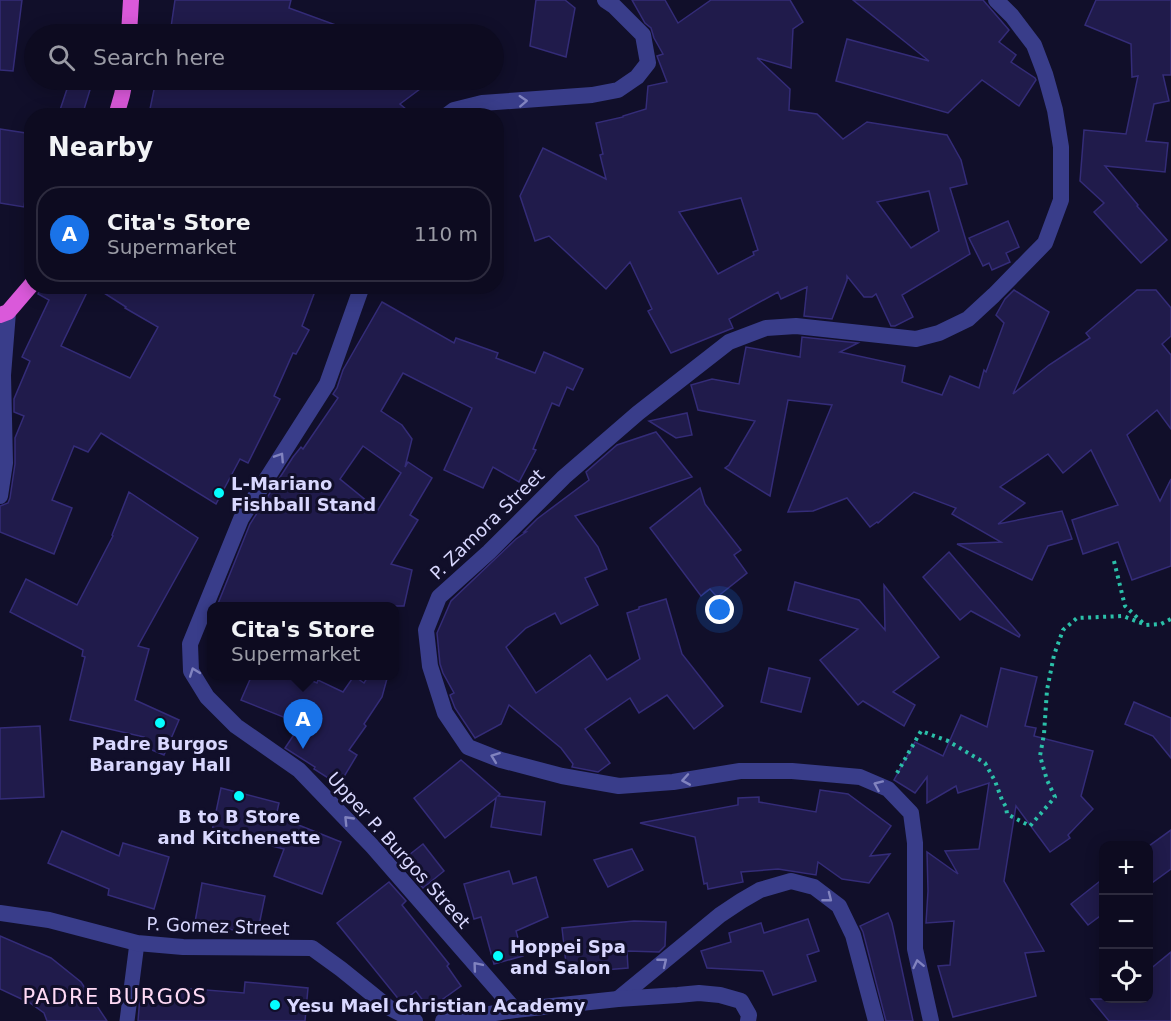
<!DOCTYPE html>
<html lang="en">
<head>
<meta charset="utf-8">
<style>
  body { margin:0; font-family:"DejaVu Sans",sans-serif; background:#161429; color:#f1f3f6 }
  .controls { position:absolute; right:18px; bottom:18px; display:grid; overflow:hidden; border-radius:12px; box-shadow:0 3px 15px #0003 }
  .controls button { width:54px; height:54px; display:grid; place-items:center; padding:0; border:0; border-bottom:2px solid #2d2b3e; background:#0d0b20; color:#f1f3f6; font:30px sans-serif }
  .you { position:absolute; left:720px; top:610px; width:21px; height:21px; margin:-15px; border:4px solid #fff; border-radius:50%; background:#1a73e8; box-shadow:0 0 0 9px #1a73e833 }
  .badge { display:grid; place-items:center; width:39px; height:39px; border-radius:50%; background:#1a73e8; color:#fff; font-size:20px; font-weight:700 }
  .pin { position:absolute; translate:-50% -50px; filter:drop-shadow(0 2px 3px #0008) }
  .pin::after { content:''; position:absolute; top:32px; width:21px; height:18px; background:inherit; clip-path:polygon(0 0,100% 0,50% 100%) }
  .popup { position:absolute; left:207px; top:602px; width:192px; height:78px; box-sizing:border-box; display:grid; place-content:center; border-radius:12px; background:#0d0b20; filter:drop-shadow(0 2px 4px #0005); font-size:20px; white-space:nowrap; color:#9a9ba5 }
  .popup b { font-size:22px; color:#f1f3f6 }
  .popup::after { content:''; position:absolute; left:50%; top:100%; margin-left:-12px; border:12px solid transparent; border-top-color:#0d0b20 }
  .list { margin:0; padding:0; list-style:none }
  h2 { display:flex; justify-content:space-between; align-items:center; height:78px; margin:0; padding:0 24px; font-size:26px }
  h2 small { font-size:20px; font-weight:400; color:#9a9ba5 }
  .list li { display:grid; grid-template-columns:39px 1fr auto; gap:18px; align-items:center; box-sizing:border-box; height:96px; margin:0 12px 12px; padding:0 12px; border:2px solid #2d2b3e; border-radius:24px }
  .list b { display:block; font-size:22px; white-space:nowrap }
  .list p { margin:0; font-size:20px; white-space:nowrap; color:#9a9ba5 }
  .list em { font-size:20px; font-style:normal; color:#9a9ba5 }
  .icon { flex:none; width:33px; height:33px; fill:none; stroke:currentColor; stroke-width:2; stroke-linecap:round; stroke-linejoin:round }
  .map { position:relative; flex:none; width:1171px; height:1021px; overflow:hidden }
  .search { position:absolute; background:#0d0b20; box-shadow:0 3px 15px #0003; left:24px; top:24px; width:480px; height:66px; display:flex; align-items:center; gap:15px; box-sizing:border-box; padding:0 21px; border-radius:33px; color:#9a9ba5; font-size:22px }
  .panel { position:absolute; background:#0d0b20; box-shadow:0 3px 15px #0003; left:24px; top:108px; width:480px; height:186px; border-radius:24px }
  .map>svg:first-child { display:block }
  .building { fill:#201b4b; stroke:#342c78; stroke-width:1.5; fill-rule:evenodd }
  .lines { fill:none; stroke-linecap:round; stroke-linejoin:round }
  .path { stroke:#2bc0a9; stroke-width:4; stroke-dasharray:3 4.5; stroke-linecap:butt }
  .service { stroke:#393d8a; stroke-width:15 }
  .minor { stroke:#393d8a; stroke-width:16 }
  .tertiary { stroke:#393d8a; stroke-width:16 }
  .trunk { stroke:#da59da; stroke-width:16 }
  .oneway { stroke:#8183bf }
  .poi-dot { fill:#04fdff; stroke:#110f2a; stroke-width:2 }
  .labels { text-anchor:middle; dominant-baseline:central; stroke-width:6; stroke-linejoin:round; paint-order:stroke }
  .poi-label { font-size:18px; font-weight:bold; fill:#d9d8ff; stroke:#110f2a; text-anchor:start }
  .street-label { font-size:18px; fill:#d9d8ff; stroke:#110f2a }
  .quarter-label { font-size:21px; letter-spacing:1.5px; fill:#ffdaf5; stroke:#110f2a }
</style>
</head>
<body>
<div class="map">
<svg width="1171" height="1021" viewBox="0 0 1171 1021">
  <rect width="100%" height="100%" fill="#110f2a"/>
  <!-- building -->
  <g class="building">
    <path d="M0 0H22L13 71 0 70Z"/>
    <path d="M175 0H291L289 8 355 32V34H267L240 26 239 34H170Z"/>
    <path d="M536 0H565L575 8 566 57 530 46Z"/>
    <path d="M632 0H665L678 23 711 0H790L803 22 793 29 791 68 757 58 790 89 789 110 817 114 843 139 867 122 947 135 961 160 967 184 950 188 970 254 902 295 913 317 895 326H891L876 294 872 297H864L847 276V280L832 319 804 316 807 287 781 299 778 292 729 319 733 328 671 353 648 311 652 309 630 262 606 289 549 236 535 241 520 196 543 148 606 179 600 155 603 154 596 123 623 117V116L646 109 648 86 667 82 657 56 663 54 654 38 651 28 645 23ZM929 191 939 231 911 248 877 202ZM741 198 758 250 753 252 754 255 718 274 679 212Z"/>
    <path d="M853 0H983L1009 30 999 42 1016 55 1011 62 1035 78 1036 80 1019 106 982 80 948 113 836 81 847 39 929 61Z"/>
    <path d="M1096 0H1171V75H1163L1169 101 1154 104 1146 141 1168 143 1165 172 1105 166 1138 205 1137 206 1167 240 1141 263 1094 212 1104 203 1080 181 1084 130 1126 134 1138 76 1132 77 1131 44 1085 25Z"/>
    <path d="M70 80H93L82 116H58Z"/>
    <path d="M156 80H432L400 104 414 116H154L156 111 150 109Z"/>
    <path d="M0 129 32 134V147L24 207 0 203Z"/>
    <path d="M1008 221 1019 247 1006 253 1010 262 992 270 989 263 983 266 969 238Z"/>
    <path d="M42 286H90L61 346 130 378 158 327 125 308 126 307 93 286H317L302 326 309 330 296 354 293 353 274 396 280 399 248 463 240 459 216 504 101 433 88 452 74 446 52 500 72 508 54 554 0 532V506L8 503 10 498 15 464V438L24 416 14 412V399L30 361 22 357 49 300 38 294Z"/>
    <path d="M1014 290 1049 312 1013 394 1049 365 1090 338 1086 333 1137 290H1156L1171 308V336L1162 344 1171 355V429L1157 410 1127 435 1160 501 1171 479V566L1132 580 1118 542 1083 554 1072 520 1118 505 1091 450 1063 473 1048 454 1000 487 1025 503 998 524 1062 511 1072 539 1048 546 1032 580 957 544 1001 542 952 514 956 508 914 492 878 523 877 522 870 527 847 498 813 511 788 512 832 405 788 400 770 496 725 468 729 465 755 421 698 410 691 385 712 379 739 384 746 347 800 357 802 337 858 343 840 352 905 366 902 382 942 395 950 376 979 388 984 370 986 372 1004 323 996 315 1005 299Z"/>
    <path d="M382 302 454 343 456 338 498 353 496 358 535 373 544 352 583 369 573 390 567 387 559 406 552 403 533 449 536 450 519 482 493 467 483 488 444 470 472 408 403 373 381 411 402 425 412 439 405 467 408 462 432 478 410 515 418 520 391 564 412 570 404 606H217L250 524 293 457 301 447 303 449 338 398 333 394 337 388 343 370ZM363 446 401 473 378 510 340 479Z"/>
    <path d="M687 413 692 435 676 438 649 421Z"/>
    <path d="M656 432 692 477 575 516 598 547 607 569 585 578 598 605 561 624 555 613 526 628 506 647 536 693 590 655 607 680 640 659 627 613 639 609V607L666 599 682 654 723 706 694 729 667 695 639 713 630 698 585 729 610 763 598 772 572 767 573 764 561 748 509 705 501 724 475 738 455 708 450 695 454 693 443 673 440 664 437 633 451 601 516 539 526 532H524L537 519 589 480 586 472 617 445Z"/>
    <path d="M700 488 705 504 741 550 734 555 747 573 717 597 710 589 701 596 650 528Z"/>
    <path d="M129 492 198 538 138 646 149 649 135 700 179 720 164 755 140 745 144 737 70 720 85 657 82 656 83 650 10 612 26 579 77 605 113 536 112 535Z"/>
    <path d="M949 552 1020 635 1019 637 971 611 960 620 923 577Z"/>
    <path d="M795 582 859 600 885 630 884 585 939 657 893 692 915 705 904 726 863 701 858 705 820 660 858 629 788 610Z"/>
    <path d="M769 668 810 678 801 712 761 702Z"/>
    <path d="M1001 668 1037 677 1025 726 1036 728 1034 736 1093 751 1081 796 1093 809 1068 835 1070 838 1050 852 1016 806 1004 881 1044 951 1025 953 1036 996 953 1017 938 966 950 965 954 921 926 923 928 891 927 852 958 874 945 851 979 849 989 783 958 793 956 786 927 803V777L915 793 894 780 915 742 943 756 961 715 987 727Z"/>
    <path d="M252 675H298L317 683 318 680 343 692 354 676 364 683 369 675H388L382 697 364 724 366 726 349 750 357 755 339 785 314 769 315 767 285 748 301 724 241 700Z"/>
    <path d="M1134 702 1171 718V758L1153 736 1125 724Z"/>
    <path d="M40 726 44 797 0 799V728Z"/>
    <path d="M461 760 500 794 498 796 545 802 541 835 491 827 496 798 445 838 414 798Z"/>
    <path d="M221 788 279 803 276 816 341 842 322 894 274 876 284 849 212 831Z"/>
    <path d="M820 790 848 794 891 826 870 856 890 854 869 883 842 879 818 862 816 875 778 869 741 872 743 882 708 889 707 883 704 884 695 837 640 823 738 805V798L759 797V802L816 812Z"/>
    <path d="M1171 830V869L1149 885V846Z"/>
    <path d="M62 831 119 856 123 843 169 857 154 909 108 895 109 889 48 863Z"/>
    <path d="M423 844 444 871 423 888 400 862Z"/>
    <path d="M632 849 643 870 608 887 594 860Z"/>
    <path d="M509 871 513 884 536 877 548 917 516 931 523 956 494 964 481 917 474 919 464 884Z"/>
    <path d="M1104 878V913L1088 925 1071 904Z"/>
    <path d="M389 882 406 901 402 905 449 964 447 966 461 986 429 1009 416 991 402 1002 400 1001 337 923Z"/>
    <path d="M202 883 265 896 257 935 195 922Z"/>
    <path d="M888 913 892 923 913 1021H886L863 932 860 926Z"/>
    <path d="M808 919 819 951 807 955 816 981 773 995 763 971 707 968 701 951 731 942 729 933 761 923 764 933Z"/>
    <path d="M634 921 666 922 665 946 659 952 627 951 628 968 567 973 562 928Z"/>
    <path d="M0 936 51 958 81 982 107 1021H47L44 1013 30 1003 0 989Z"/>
    <path d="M1171 952V1021H1109L1091 999H1149V970Z"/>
    <path d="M245 982 308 988 305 1021H138L140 996 180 999 181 988 244 993Z"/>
  </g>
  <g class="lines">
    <!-- path -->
    <g class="path">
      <path d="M1114 561 1125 606 1143 623"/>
      <path d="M897 773 921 731 948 741 985 763 995 781 1002 800 1006 807 1007 814 1030 826 1055 797 1047 780 1040 756 1044 734 1047 690 1054 655 1063 630 1077 618 1123 616 1146 625 1161 624 1171 619"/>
    </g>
    <!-- service -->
    <path class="service" d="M127 1021 137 943"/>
    <!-- minor -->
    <g class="minor">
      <path d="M618 999 720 915 741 901 760 890 791 881 814 887 839 906 853 935 876 1021"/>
      <path d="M931 1021 915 949V843L911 813 888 789 860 777 792 771H740L673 782 619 786 562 776 501 760 468 747 445 713 430 666 426 630 439 597 489 552 564 477 638 413 729 342 766 328 796 326 916 339 939 333 968 319 994 295 1045 243 1061 200V147L1055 110 1045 74 1034 45 1012 16 996 0"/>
    </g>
    <!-- tertiary -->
    <g class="tertiary">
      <path d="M446 116 454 110 482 103 592 95 618 90 637 77 648 63 643 35 614 6 605 0"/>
      <path d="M362 286 327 384 241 519 190 644 191 671 207 697 236 726 299 770 373 847 515 1010"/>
      <path d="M0 496 5 463 3 375 8 312"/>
      <path d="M0 913 49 920 137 943 183 947 312 948 341 969 388 1007 415 1021"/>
      <path d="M443 1021 515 1010 618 999 678 995 699 993 720 995 741 1001 749 1015 748 1021"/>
    </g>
    <!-- trunk -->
    <g class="trunk">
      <path d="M129 34 131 0"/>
      <path d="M116 116 122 95 125 80"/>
      <path d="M0 315 8 312 32 284"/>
    </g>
  </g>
  <!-- one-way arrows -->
  <defs><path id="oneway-chevron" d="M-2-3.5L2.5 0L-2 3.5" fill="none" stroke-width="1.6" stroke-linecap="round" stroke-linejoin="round" transform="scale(1.5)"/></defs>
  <g class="oneway">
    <use href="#oneway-chevron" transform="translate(523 101) rotate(-3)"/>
    <use href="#oneway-chevron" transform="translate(280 457) rotate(-57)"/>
    <use href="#oneway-chevron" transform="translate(194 672) rotate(-110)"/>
    <use href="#oneway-chevron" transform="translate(495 757) rotate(-159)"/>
    <use href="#oneway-chevron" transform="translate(686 780) rotate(170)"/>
    <use href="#oneway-chevron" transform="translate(878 785) rotate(-156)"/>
    <use href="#oneway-chevron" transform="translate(348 820) rotate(-134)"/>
    <use href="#oneway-chevron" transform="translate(828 898) rotate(38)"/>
    <use href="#oneway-chevron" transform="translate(663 962) rotate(-39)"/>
    <use href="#oneway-chevron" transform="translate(918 964) rotate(-102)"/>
    <use href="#oneway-chevron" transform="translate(477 966) rotate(-130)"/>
  </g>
  <!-- markers -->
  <g class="poi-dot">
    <circle cx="219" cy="493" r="6"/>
    <circle cx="160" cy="723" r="6"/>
    <circle cx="239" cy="796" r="6"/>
    <circle cx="498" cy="956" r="6"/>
    <circle cx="275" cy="1005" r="6"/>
  </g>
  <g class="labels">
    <!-- poi labels -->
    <g class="poi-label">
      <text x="231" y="483">L-Mariano<tspan x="231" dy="21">Fishball Stand</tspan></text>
      <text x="160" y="743" text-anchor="middle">Padre Burgos<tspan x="160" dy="21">Barangay Hall</tspan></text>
      <text x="239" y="816" text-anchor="middle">B to B Store<tspan x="239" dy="21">and Kitchenette</tspan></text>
      <text x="510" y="946">Hoppei Spa<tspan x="510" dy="21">and Salon</tspan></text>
      <text x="287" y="1005">Yesu Mael Christian Academy</text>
    </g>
    <!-- street labels -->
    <g class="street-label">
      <text transform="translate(487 524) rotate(-44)">P. Zamora Street</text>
      <text transform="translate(399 850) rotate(48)">Upper P. Burgos Street</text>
      <text transform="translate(218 926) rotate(2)">P. Gomez Street</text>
    </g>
    <!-- quarter labels -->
    <g class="quarter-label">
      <text x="115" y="997">PADRE BURGOS</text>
    </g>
  </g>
</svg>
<div class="controls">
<button>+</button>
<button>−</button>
<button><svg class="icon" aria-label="locate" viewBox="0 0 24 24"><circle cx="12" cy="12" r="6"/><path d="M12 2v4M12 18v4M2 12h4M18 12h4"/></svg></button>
</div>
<div class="you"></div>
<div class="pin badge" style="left:303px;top:749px">A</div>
<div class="popup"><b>Cita's Store</b>Supermarket</div>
<div class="search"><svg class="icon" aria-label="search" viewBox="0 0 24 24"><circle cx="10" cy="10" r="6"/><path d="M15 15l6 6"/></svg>Search here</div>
<section class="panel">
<h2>Nearby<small></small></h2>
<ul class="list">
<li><span class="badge">A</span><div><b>Cita's Store</b><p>Supermarket</p></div><em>110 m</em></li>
</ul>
</section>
</div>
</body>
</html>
